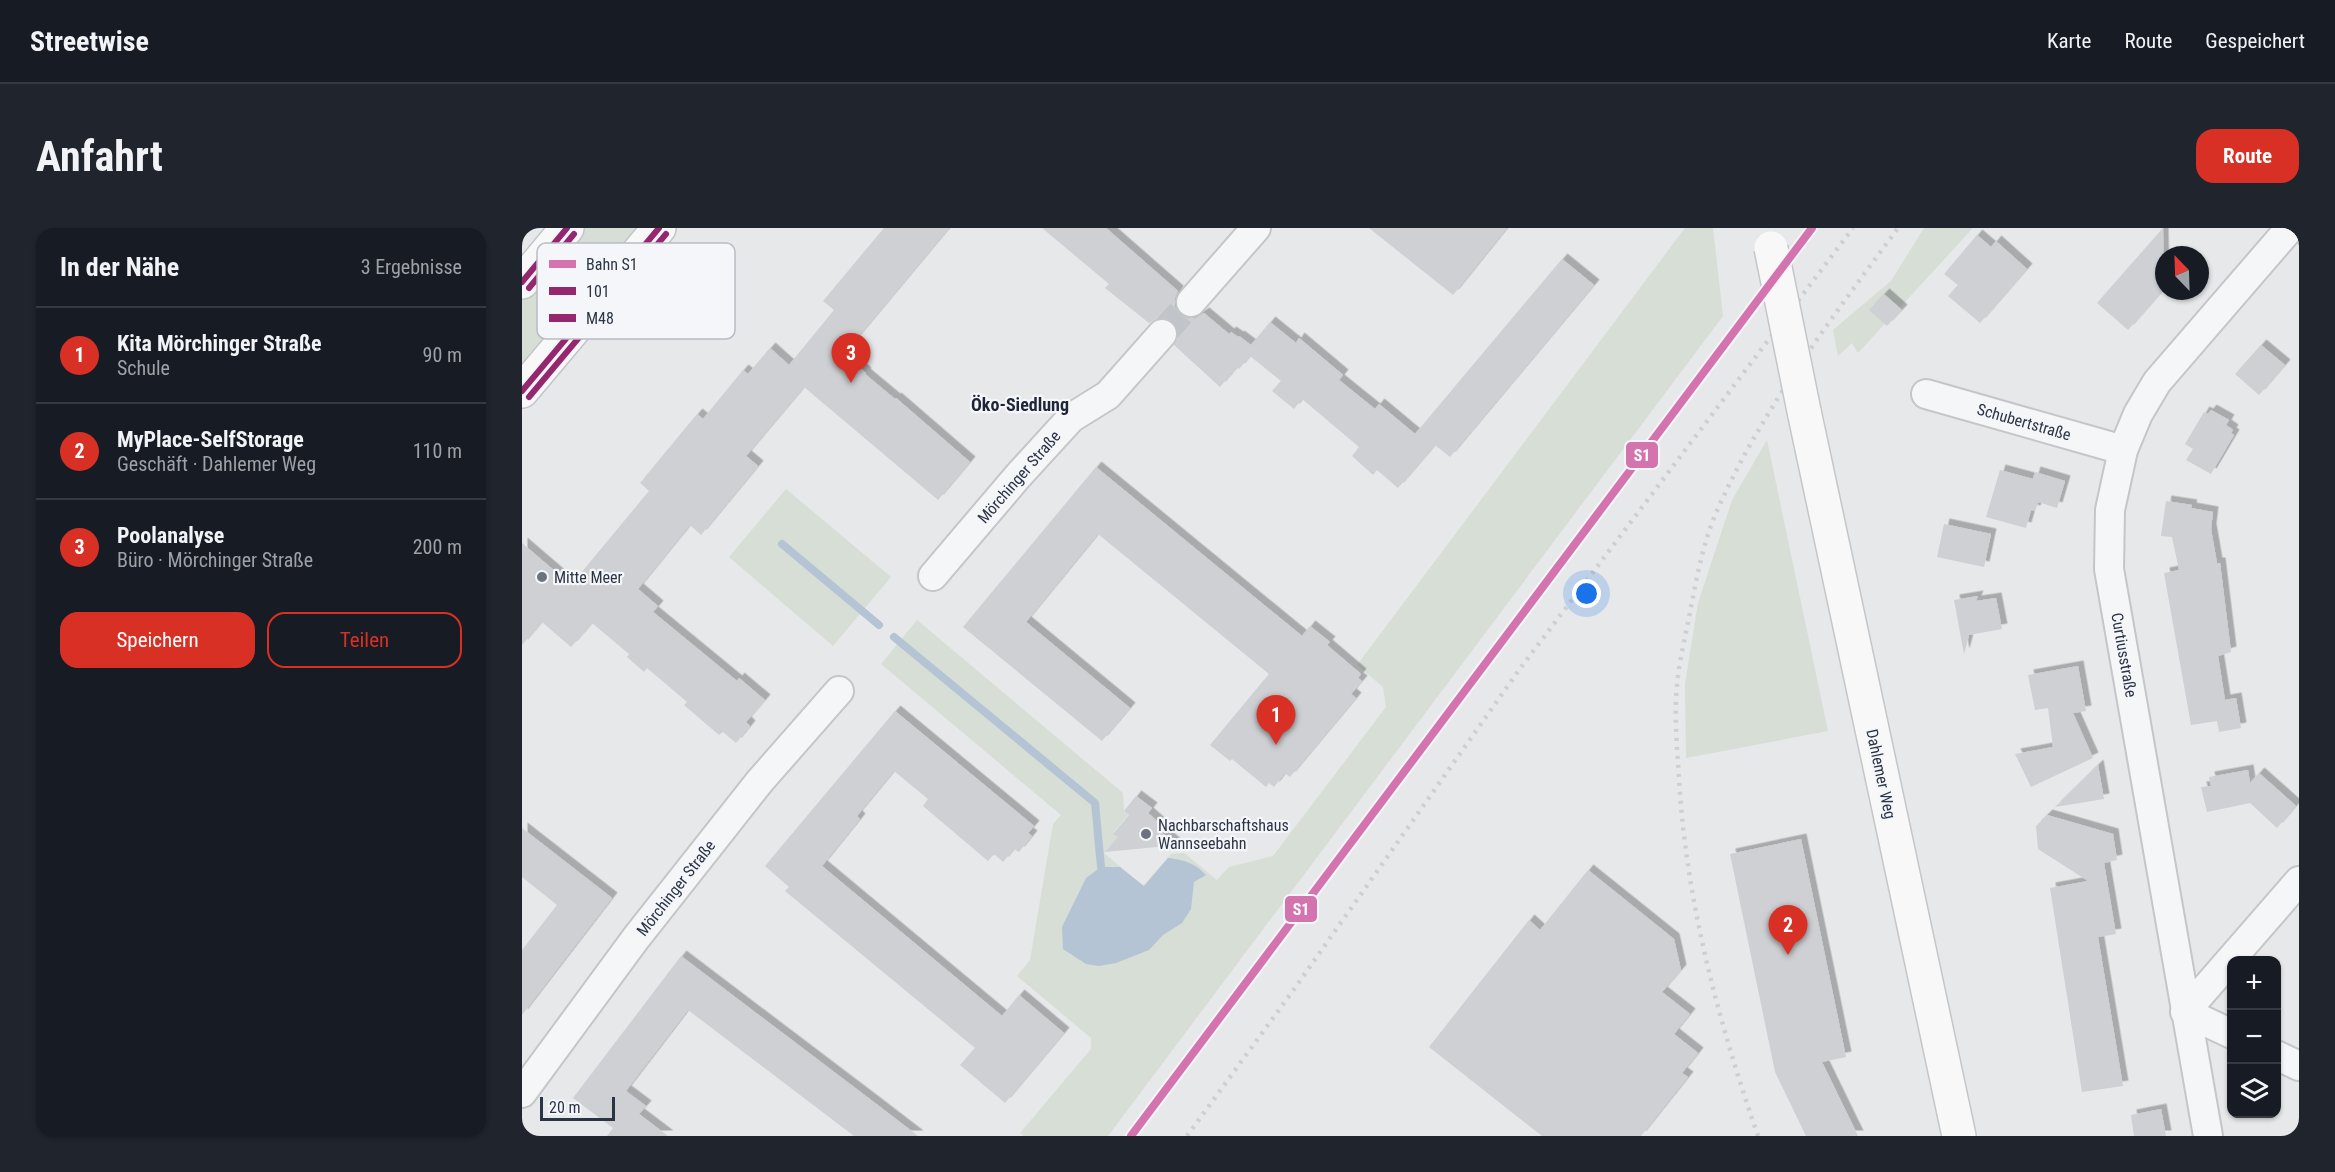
<!DOCTYPE html>
<html lang="de">
<head>
<meta charset="utf-8">
<style>
  body { margin:0; font-family:"Roboto Condensed",sans-serif; background:#20242c; color:#f1f3f6 }
  .controls { position:absolute; right:18px; bottom:18px; display:grid; overflow:hidden; border-radius:12px; box-shadow:0 2px 4px #0004 }
  .controls button { width:54px; height:54px; display:grid; place-items:center; padding:0; border:0; border-bottom:2px solid #363941; background:#171b24; color:#f1f3f6; font:30px sans-serif }
  .compass { position:absolute; left:1633px; top:18px; width:54px; height:54px; border-radius:50%; background:#171b24; box-shadow:0 2px 4px #0004; rotate:337deg }
  .scale { position:absolute; left:18px; bottom:15px; width:75px; box-sizing:border-box; padding-left:6px; border:3px solid #2b3445; border-top:0; font-size:16px; line-height:21px; white-space:nowrap; color:#2b3445; -webkit-text-stroke:4px #f4f6f9; paint-order:stroke }
  .you { position:absolute; left:1065px; top:366px; width:21px; height:21px; margin:-15px; border:4px solid #fff; border-radius:50%; background:#1a73e8; box-shadow:0 0 0 9px #1a73e833 }
  .badge { display:grid; place-items:center; width:39px; height:39px; border-radius:50%; background:#d93025; color:#fff; font-size:20px; font-weight:700 }
  .pin { position:absolute; translate:-50% -50px; filter:drop-shadow(0 2px 3px #0008) }
  .pin::after { content:''; position:absolute; top:32px; width:21px; height:18px; background:inherit; clip-path:polygon(0 0,100% 0,50% 100%) }
  .list { margin:0; padding:0; list-style:none }
  h2 { display:flex; justify-content:space-between; align-items:center; height:78px; margin:0; padding:0 24px; font-size:26px }
  h2 small { font-size:20px; font-weight:400; color:#9ea1a6 }
  .list li { display:grid; grid-template-columns:39px 1fr auto; gap:18px; align-items:center; box-sizing:border-box; height:96px; padding:0 24px; border-top:2px solid #363941 }
  .list b { display:block; font-size:22px; white-space:nowrap }
  .list p { margin:0; font-size:20px; white-space:nowrap; color:#9ea1a6 }
  .list em { font-size:20px; font-style:normal; color:#9ea1a6 }
  .actions { display:flex; gap:12px; padding:18px 24px }
  .actions a { flex:1; padding:14px 0; border:2px solid #d93025; border-radius:18px; text-align:center; font-size:21px; color:#d93025 }
  .actions .main { background:#d93025; color:#fff }
  .icon { flex:none; width:33px; height:33px; fill:none; stroke:currentColor; stroke-width:2; stroke-linecap:round; stroke-linejoin:round }
  .map { position:relative; flex:none; width:1777px; height:908px; overflow:hidden; border-radius:18px }
  header { display:flex; align-items:center; gap:36px; box-sizing:border-box; height:84px; padding:0 30px; background:#171b24; border-bottom:2px solid #363941 }
  header strong { font-size:28px }
  nav { display:flex; gap:33px; margin-inline-start:auto; font-size:21px }
  .intro { display:flex; align-items:center; justify-content:space-between; box-sizing:border-box; height:144px; padding:0 36px }
  h1 { margin:0; font-size:42px }
  .button { padding:15px 27px; border-radius:18px; background:#d93025; color:#fff; font-size:21px; font-weight:700 }
  main { display:flex; gap:36px; padding:0 36px }
  aside { flex:1; background:#171b24; border-radius:18px; box-shadow:0 2px 4px #0004 }
  .map>svg:first-child { display:block }
  .green { fill:#d6ded6 }
  .water { fill:#b4c4d5 }
  .lines { fill:none; stroke-linecap:round; stroke-linejoin:round }
  .stream { stroke:#b4c4d5; stroke-width:8 }
  .building { fill:#ced0d3; filter:url(#shadow) }
  .street-tunnel { stroke:#c1c4c9; stroke-width:28; stroke-dasharray:28 14; stroke-linecap:butt }
  .street-casing { stroke:#c4c6c8; stroke-width:32 }
  .secondary-casing { stroke:#c4c6c8; stroke-width:36 }
  .primary-casing { stroke:#c2c5c8; stroke-width:36 }
  .street { stroke:#f5f6f7; stroke-width:28 }
  .secondary { stroke:#f8f8f8; stroke-width:33 }
  .primary { stroke:#f8f8f8; stroke-width:33 }
  .rail { stroke:#cecfd2; stroke-width:4.5; stroke-dasharray:3 6; stroke-linecap:butt }
  .secondary-bridge-casing { stroke:#c4c6c8; stroke-width:36; stroke-linecap:butt }
  .secondary-bridge { stroke:#f8f8f8; stroke-width:33 }
  .bus-1-casing { stroke:#f4f6f9; stroke-width:10 }
  .bus-2-casing { stroke:#f4f6f9; stroke-width:10 }
  .bus-1 { stroke:#95276e; stroke-width:6 }
  .bus-2 { stroke:#95276e; stroke-width:6 }
  .rail-1-casing { stroke:#f4f6f9; stroke-width:12 }
  .rail-1 { stroke:#d474ae; stroke-width:8 }
  .poi-dot { fill:#6c737f; stroke:#f4f6f9; stroke-width:2 }
  .labels { text-anchor:middle; dominant-baseline:central; stroke-width:4.5; stroke-linejoin:round; paint-order:stroke }
  .street-label { font-size:16px; fill:#2b3445; stroke:#f4f6f9 }
  .poi-label { font-size:16px; fill:#2b3445; stroke:#f4f6f9; text-anchor:start }
  .neighbourhood-label { font-size:18px; font-weight:bold; fill:#1d2536; stroke:#f4f6f9 }
  .key { fill:#f4f6f9; stroke:#b8bcc3; stroke-width:1.5 }
  .key-label { font-size:16px; fill:#2b3445 }
  .line-badge { stroke:#f4f6f9; stroke-width:2 }
  .badge-label { font-size:16px; text-anchor:middle; font-weight:bold; fill:#fff }
</style>
</head>
<body>
<header>
<strong>Streetwise</strong>
<nav><a>Karte</a><a>Route</a><a>Gespeichert</a></nav>
</header>
<div class="intro"><h1>Anfahrt</h1><a class="button">Route</a></div>
<main>
<aside>
<h2>In der Nähe<small>3 Ergebnisse</small></h2>
<ul class="list">
<li><span class="badge">1</span><div><b>Kita Mörchinger Straße</b><p>Schule</p></div><em>90 m</em></li>
<li><span class="badge">2</span><div><b>MyPlace-SelfStorage</b><p>Geschäft · Dahlemer Weg</p></div><em>110 m</em></li>
<li><span class="badge">3</span><div><b>Poolanalyse</b><p>Büro · Mörchinger Straße</p></div><em>200 m</em></li>
</ul>
<div class="actions"><a class="main">Speichern</a><a>Teilen</a></div>
</aside>
<div class="map">
<svg width="1777" height="908" viewBox="0 0 1777 908">
  <defs>
    <filter id="shadow"><feDropShadow dx="5.5" dy="-5.5" stdDeviation="0" flood-color="#0004"/></filter>
  </defs>
  <rect width="100%" height="100%" fill="#e6e8ea"/>
  <!-- green -->
  <g class="green">
    <path d="M61 0H122L0 146V73Z"/>
    <path d="M1163 0H1191L1201 88 586 908H502L498 905 569 821V810L495 748 508 732 531 596 539 587 359 436 395 392 601 565 602 583 606 587 591 605 596 609 582 625 621 658 649 626 662 625 695 652 707 639 751 628 864 479 861 459 835 437Z"/>
    <path d="M1402 0H1451L1336 125 1330 115 1316 128 1311 102 1369 53Z"/>
    <path d="M1245 212 1306 503 1164 530 1163 456 1176 375 1210 272Z"/>
    <path d="M264 261 369 349 311 418 207 329Z"/>
  </g>
  <!-- water -->
  <path class="water" d="M646 630C662 632 673 635 684 647L672 654 669 681 660 695 641 707 627 722 594 735 577 738 564 736 541 721 540 699 564 650 579 639H598L622 658Z"/>
  <g class="lines">
    <!-- stream -->
    <g class="stream">
      <path d="M260 316 357 397"/>
      <path d="M372 409 573 575 579 639"/>
    </g>
  </g>
  <!-- building -->
  <g class="building">
    <path d="M362 0H427L322 126 344 145 343 146 373 171 374 170 448 234 416 272 282 159 224 228 236 238 179 307 168 297 116 361 136 378 131 384 215 453 217 450 243 472 224 494 228 498 214 515 201 504 197 507 162 477 165 474 125 440 122 444 105 429 107 426 70 395 49 419 20 394 0 417V315L49 357 127 263 118 255 175 186 181 191 221 142 226 146 248 120 267 137 312 82 301 73Z"/>
    <path d="M520 0H584L656 63 653 70V79L659 87 666 90H674L682 85 707 106 709 104 716 109 717 108 729 117 748 94 774 115 777 110 821 147 817 152 853 181 857 176 893 206 1040 31 1072 57 928 229 913 217 876 260 855 242 851 247 830 228 837 219 780 171 772 181 750 163 759 153 728 128 717 141 715 139 698 159 652 117 656 110V101L650 93 643 90H635L627 95 583 60 587 56Z"/>
    <path d="M847 0H985L931 67Z"/>
    <path d="M1641 0 1642 61 1606 102 1575 75Z"/>
    <path d="M1455 7 1469 19 1474 13 1505 41 1458 95 1426 68 1436 57 1422 46Z"/>
    <path d="M1362 66 1380 82 1365 98 1347 82Z"/>
    <path d="M1739 117 1763 137 1737 167 1713 146Z"/>
    <path d="M1689 182 1707 192 1704 197 1711 202 1709 205 1712 207 1689 246 1664 232 1671 221 1663 216 1682 184 1686 186Z"/>
    <path d="M574 239 780 408 788 398 808 414 805 417 839 446 836 450 840 453 829 466 834 470 768 549 763 545 752 559 747 555 744 559 710 531 708 533 688 517 747 446 576 306 504 394 608 480 580 513 441 399Z"/>
    <path d="M1478 242 1511 251 1513 244 1543 253 1535 280 1516 274 1513 283 1509 282 1504 300 1464 289Z"/>
    <path d="M1644 273 1670 277 1669 280 1691 284 1689 301 1695 335H1698L1709 424 1696 428 1703 472 1714 470 1719 500 1697 504 1695 493 1669 497 1642 345 1657 342 1650 309 1639 308Z"/>
    <path d="M1422 296 1469 306 1462 339 1415 329Z"/>
    <path d="M1456 368 1454 373 1474 370 1480 401 1447 407 1442 426 1432 372Z"/>
    <path d="M1556 438 1564 483 1551 485 1571 530 1509 559 1493 526 1531 519 1526 480 1513 482 1506 447Z"/>
    <path d="M373 483 512 598 506 605 510 608 497 624 492 621 481 634 472 626 466 633 401 578 406 571 372 543 335 588 338 591 300 638 480 788 497 767 542 805 483 875 438 837 453 820 263 663 267 659 243 638Z"/>
    <path d="M1576 537 1582 571 1533 579Z"/>
    <path d="M1726 542 1728 555 1737 545 1774 578 1755 600 1728 575 1685 584 1679 559 1689 558 1687 549Z"/>
    <path d="M614 568 630 580 626 585 644 601 640 605 655 617 583 624 596 609 591 606 607 587 602 583Z"/>
    <path d="M1525 587 1591 606 1595 632 1582 635 1594 706 1576 709 1601 858 1560 864 1528 660 1566 653 1516 621 1514 598Z"/>
    <path d="M0 600 90 670 0 787V722L35 677 0 649Z"/>
    <path d="M1279 611 1324 829 1300 834 1336 908H1284L1253 844 1208 626Z"/>
    <path d="M1066 642 1152 711 1159 742 1140 764 1168 786 1152 806 1176 825 1160 845 1166 849 1119 908H1020L907 819 1007 692 1018 702Z"/>
    <path d="M159 728 353 875 396 908H332L166 782 104 863 124 878 117 886 146 908H85L91 900 51 870Z"/>
    <path d="M1639 881 1644 908H1612L1609 887Z"/>
  </g>
  <g class="lines">
    <!-- street-tunnel -->
    <path class="street-tunnel" d="M640 106 669 74"/>
    <defs>
      <g id="street">
        <path d="M669 74 734 0"/>
        <path d="M1404 166 1601 222"/>
        <path d="M411 348 496 248 549 190 586 167 640 106"/>
        <path d="M1710 806 1663 784 1777 653"/>
        <path d="M1754 827 1777 838"/>
        <path d="M0 865 114 710 238 553 317 463"/>
        <path d="M1686 908 1587 341 1588 282 1601 222 1616 186 1635 154 1768 0"/>
      </g>
      <path id="secondary" d="M1282 183 1437 908"/>
      <g id="primary">
        <path d="M0 54 45 0"/>
        <path d="M0 163 137 0"/>
      </g>
    </defs>
    <!-- street casing -->
    <use href="#street" class="street-casing"/>
    <!-- secondary casing -->
    <use href="#secondary" class="secondary-casing"/>
    <!-- primary casing -->
    <use href="#primary" class="primary-casing"/>
    <!-- street -->
    <use href="#street" class="street"/>
    <!-- secondary -->
    <use href="#secondary" class="secondary"/>
    <!-- primary -->
    <use href="#primary" class="primary"/>
    <!-- rail -->
    <g class="rail">
      <path d="M665 908 770 764 997 442 1331 0"/>
      <path d="M1236 908C1196 792 1164 673 1157 550 1155 519 1152 487 1155 457 1157 434 1163 411 1167 389 1174 354 1180 318 1194 285 1239 182 1310 90 1376 0"/>
    </g>
    <defs>
      <path id="secondary-bridge" d="M1249 20 1282 183"/>
    </defs>
    <!-- secondary-bridge casing -->
    <use href="#secondary-bridge" class="secondary-bridge-casing"/>
    <!-- secondary-bridge -->
    <use href="#secondary-bridge" class="secondary-bridge"/>
    <defs>
      <g id="bus-1">
        <path d="M0 54 45 0"/>
        <path d="M0 163 137 0"/>
      </g>
      <g id="bus-2">
        <path d="M7 60 52 6"/>
        <path d="M7 169 144 6"/>
      </g>
    </defs>
    <!-- bus-1 casing -->
    <use href="#bus-1" class="bus-1-casing"/>
    <!-- bus-2 casing -->
    <use href="#bus-2" class="bus-2-casing"/>
    <!-- bus-1 -->
    <use href="#bus-1" class="bus-1"/>
    <!-- bus-2 -->
    <use href="#bus-2" class="bus-2"/>
    <defs>
      <path id="rail-1" d="M609 908 1290 0"/>
    </defs>
    <!-- rail-1 casing -->
    <use href="#rail-1" class="rail-1-casing"/>
    <!-- rail-1 -->
    <use href="#rail-1" class="rail-1"/>
  </g>
  <!-- markers -->
  <g class="poi-dot">
    <circle cx="20" cy="349" r="6"/>
    <circle cx="624" cy="606" r="6"/>
  </g>
  <g class="labels">
    <!-- street labels -->
    <g class="street-label">
      <text transform="translate(1502 194) rotate(16)">Schubertstraße</text>
      <text transform="translate(497 249) rotate(-49)">Mörchinger Straße</text>
      <text transform="translate(1602 427) rotate(80)">Curtiusstraße</text>
      <text transform="translate(1359 546) rotate(78)">Dahlemer Weg</text>
      <text transform="translate(154 660) rotate(-52)">Mörchinger Straße</text>
    </g>
    <!-- poi labels -->
    <g class="poi-label">
      <text x="32" y="349">Mitte Meer</text>
      <text x="636" y="597">Nachbarschaftshaus<tspan x="636" dy="18">Wannseebahn</tspan></text>
    </g>
    <!-- neighbourhood labels -->
    <g class="neighbourhood-label">
      <text x="498" y="176">Öko-Siedlung</text>
    </g>
  </g>
  <!-- legend -->
  <rect x="15" y="15" width="198" height="96" rx="9" class="key"/>
  <rect x="27" y="32" width="27" height="8" fill="#d474ae"/>
  <rect x="27" y="59" width="27" height="8" fill="#95276e"/>
  <rect x="27" y="86" width="27" height="8" fill="#95276e"/>
  <g class="key-label">
    <text x="64" y="42">Bahn S1</text>
    <text x="64" y="69">101</text>
    <text x="64" y="96">M48</text>
  </g>
  <g class="line-badge">
    <rect x="1103" y="213" width="34" height="28" rx="6" fill="#d474ae"/>
    <rect x="762" y="667" width="34" height="28" rx="6" fill="#d474ae"/>
  </g>
  <g class="badge-label">
    <text x="1120" y="233">S1</text>
    <text x="779" y="687">S1</text>
  </g>
</svg>
<div class="controls">
<button>+</button>
<button>−</button>
<button><svg class="icon" aria-label="layers" viewBox="0 0 24 24"><path d="M12 4l9 5-9 5-9-5zM3 14l9 5 9-5"/></svg></button>
</div>
<svg class="compass" viewBox="-18 -18 36 36"><path d="M0-13l5 13h-10z" fill="#e53935"/><path d="M0 13l5-13h-10z" fill="#9ea1a6"/></svg>
<div class="scale">20 m</div>
<div class="you"></div>
<div class="pin badge" style="left:754px;top:517px">1</div>
<div class="pin badge" style="left:1266px;top:727px">2</div>
<div class="pin badge" style="left:329px;top:155px">3</div>
</div>
</main>
</body>
</html>
